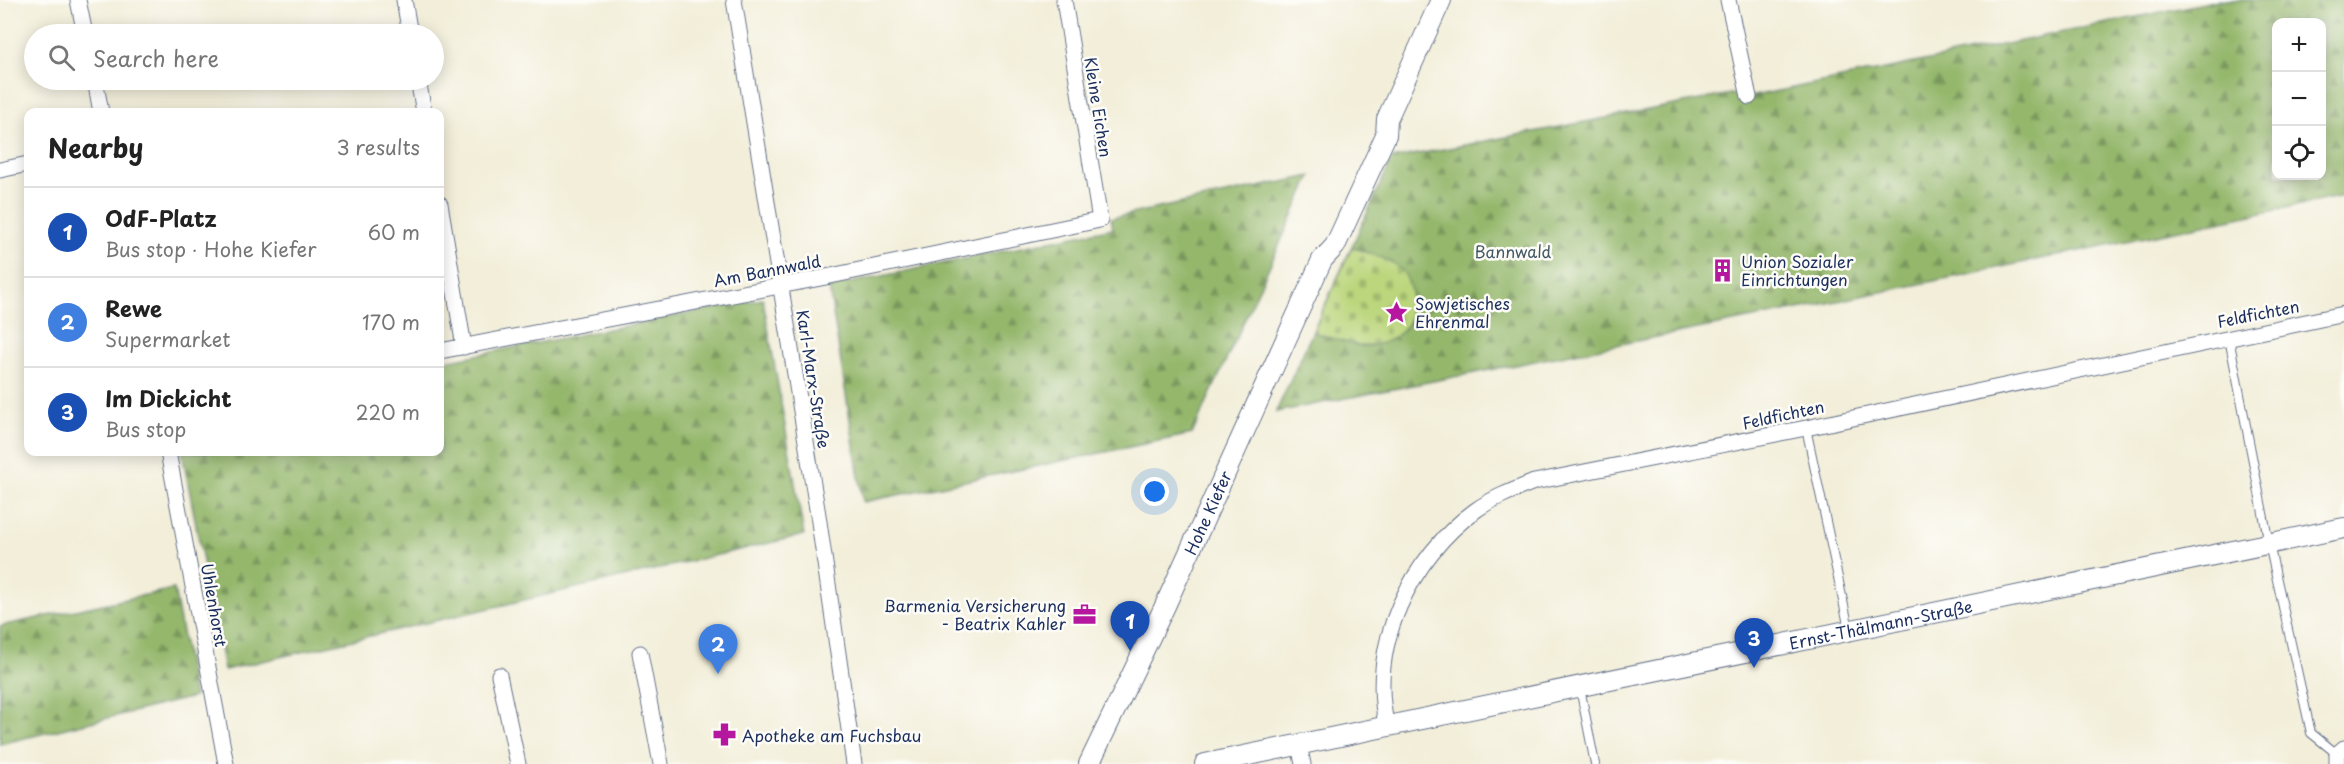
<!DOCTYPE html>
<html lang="en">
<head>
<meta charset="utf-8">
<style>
  body { margin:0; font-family:"Playpen Sans",sans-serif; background:#f2f2f2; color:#222 }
  .controls { position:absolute; right:18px; top:18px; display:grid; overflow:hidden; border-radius:12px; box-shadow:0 3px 15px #0003 }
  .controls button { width:54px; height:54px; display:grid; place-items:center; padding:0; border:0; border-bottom:2px solid #e0e0e0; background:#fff; color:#222; font:30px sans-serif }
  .you { position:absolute; left:1155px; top:492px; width:21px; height:21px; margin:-15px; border:4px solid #fff; border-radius:50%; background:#1a73e8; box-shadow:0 0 0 9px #1a73e833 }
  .badge { display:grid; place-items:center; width:39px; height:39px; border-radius:50%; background:#2563eb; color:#fff; font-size:20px; font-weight:700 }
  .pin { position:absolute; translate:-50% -50px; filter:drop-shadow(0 2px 3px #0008) }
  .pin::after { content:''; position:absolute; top:32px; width:21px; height:18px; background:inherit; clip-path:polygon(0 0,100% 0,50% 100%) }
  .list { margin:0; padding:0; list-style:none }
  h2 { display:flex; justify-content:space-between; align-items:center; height:78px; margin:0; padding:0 24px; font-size:26px }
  h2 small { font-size:20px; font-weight:400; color:#767676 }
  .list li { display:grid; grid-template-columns:39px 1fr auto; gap:18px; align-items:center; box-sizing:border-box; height:90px; padding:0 24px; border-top:2px solid #e0e0e0 }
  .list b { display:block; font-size:22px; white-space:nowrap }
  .list p { margin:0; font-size:20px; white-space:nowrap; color:#767676 }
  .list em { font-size:20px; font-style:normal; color:#767676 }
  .icon { flex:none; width:33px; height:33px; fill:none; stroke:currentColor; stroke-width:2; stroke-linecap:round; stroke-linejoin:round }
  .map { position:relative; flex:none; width:2344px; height:764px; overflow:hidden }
  .search { position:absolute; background:#fff; box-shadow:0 3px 15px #0003; left:24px; top:24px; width:420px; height:66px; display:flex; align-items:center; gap:15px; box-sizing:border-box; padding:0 21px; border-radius:33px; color:#767676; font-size:22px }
  .panel { position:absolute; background:#fff; box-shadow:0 3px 15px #0003; left:24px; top:108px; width:420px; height:348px; border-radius:12px }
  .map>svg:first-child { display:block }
  .forest { fill:url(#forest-firs); stroke:#587365; stroke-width:1.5; fill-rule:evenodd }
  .cemetery { fill:url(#cemetery-stones); stroke:#6b826d; stroke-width:1.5 }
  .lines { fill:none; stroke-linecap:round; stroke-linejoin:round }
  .service-casing { stroke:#667289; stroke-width:10 }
  .minor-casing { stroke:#667289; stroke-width:17 }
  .tertiary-casing { stroke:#667289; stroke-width:22 }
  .service { stroke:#fff; stroke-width:8 }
  .minor { stroke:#fff; stroke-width:15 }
  .tertiary { stroke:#fff; stroke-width:20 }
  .labels { text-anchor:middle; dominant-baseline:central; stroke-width:5; stroke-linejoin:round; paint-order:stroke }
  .street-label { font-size:16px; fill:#1b2f5e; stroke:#fdfcf7 }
  .park-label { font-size:16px; fill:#435966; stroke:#fdfcf7 }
  .poi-label { font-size:16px; fill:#1b2f5e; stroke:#fdfcf7; text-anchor:start }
</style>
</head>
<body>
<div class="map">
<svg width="2344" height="764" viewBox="0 0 2344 764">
  <defs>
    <pattern id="forest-firs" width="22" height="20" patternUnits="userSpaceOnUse" patternTransform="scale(1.5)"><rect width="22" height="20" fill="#94b76c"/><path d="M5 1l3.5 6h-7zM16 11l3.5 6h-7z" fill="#78955c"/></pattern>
    <pattern id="cemetery-stones" width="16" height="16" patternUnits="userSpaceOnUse" patternTransform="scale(1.5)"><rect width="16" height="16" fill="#bbd67c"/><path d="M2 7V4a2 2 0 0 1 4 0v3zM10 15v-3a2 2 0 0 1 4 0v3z" fill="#a0b86e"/></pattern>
  </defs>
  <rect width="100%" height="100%" fill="#fdfcf7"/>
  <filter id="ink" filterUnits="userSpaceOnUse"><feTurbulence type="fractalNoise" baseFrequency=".0167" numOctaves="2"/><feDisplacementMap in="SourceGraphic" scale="12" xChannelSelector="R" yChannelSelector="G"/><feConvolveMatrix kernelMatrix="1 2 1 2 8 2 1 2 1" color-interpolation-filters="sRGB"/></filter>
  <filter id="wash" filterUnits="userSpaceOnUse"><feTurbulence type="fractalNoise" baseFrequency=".008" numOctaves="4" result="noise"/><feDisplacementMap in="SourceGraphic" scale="24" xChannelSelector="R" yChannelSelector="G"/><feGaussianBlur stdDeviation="1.35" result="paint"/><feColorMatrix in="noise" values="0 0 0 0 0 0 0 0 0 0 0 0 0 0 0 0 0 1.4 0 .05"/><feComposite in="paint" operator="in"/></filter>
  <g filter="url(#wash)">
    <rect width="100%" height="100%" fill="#f2eed9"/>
    <!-- forest -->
    <g class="forest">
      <path d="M2219 0H2344V196L1789 311 1276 412 1392 159 1731 94 1749 97ZM2276 22H2322V176H2276Z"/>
      <path d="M1311 176 1192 434 863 502 829 287 1113 228 1111 218Z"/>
      <path d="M763 299 804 535 224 670 182 452H440V362Z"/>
      <path d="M174 589 194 697 0 744V626Z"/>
    </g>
    <!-- cemetery -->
    <path class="cemetery" d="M1352 247C1366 253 1384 257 1396 265 1412 277 1415 302 1409 320 1403 336 1383 345 1367 346 1354 347 1327 336 1313 332Z"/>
  </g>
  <g filter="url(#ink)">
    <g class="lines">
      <defs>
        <g id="service">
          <path d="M2229 338 2269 544 2311 733 2337 754"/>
          <path d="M1806 428 1849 629"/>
          <path d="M1580 688 1595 764"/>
        </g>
        <g id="minor">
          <path d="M78 0 85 34"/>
          <path d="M404 0 410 34"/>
          <path d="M734 0 818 515 854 764"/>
          <path d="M1728 0 1749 97"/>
          <path d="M95 80 101 112"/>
          <path d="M418 80 424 112"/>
          <path d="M0 170 28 164"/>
          <path d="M440 204 464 347"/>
          <path d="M440 351 821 278 1100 220 1064 0"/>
          <path d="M168 452 226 764"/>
          <path d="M640 653 661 764"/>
          <path d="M499 675 518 764"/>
          <path d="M1387 727C1367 646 1411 557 1476 510 1493 498 1514 490 1534 482L1806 428 2344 314"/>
          <path d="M1299 745 1303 764"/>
          <path d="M2337 764V754L2344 748"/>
        </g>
        <g id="tertiary">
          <path id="s1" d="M1089 764 1164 608 1322 260 1335 246 1386 135 1387 119 1441 0"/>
          <path id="s2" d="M1205 764 2344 528"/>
        </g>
      </defs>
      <!-- service casing -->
      <use href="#service" class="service-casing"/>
      <!-- minor casing -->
      <use href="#minor" class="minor-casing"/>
      <!-- tertiary casing -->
      <use href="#tertiary" class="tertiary-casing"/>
      <!-- service -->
      <use href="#service" class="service"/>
      <!-- minor -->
      <use href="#minor" class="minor"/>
      <!-- tertiary -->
      <use href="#tertiary" class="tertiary"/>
    </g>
  </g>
  <!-- icons -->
  <defs>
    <symbol id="building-bare" viewBox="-9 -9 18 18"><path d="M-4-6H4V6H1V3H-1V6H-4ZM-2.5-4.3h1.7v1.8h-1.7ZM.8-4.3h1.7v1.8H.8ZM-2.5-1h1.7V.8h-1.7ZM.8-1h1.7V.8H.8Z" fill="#b5179e" stroke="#fdfcf7" stroke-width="2.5" paint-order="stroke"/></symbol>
    <symbol id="sight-bare" viewBox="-9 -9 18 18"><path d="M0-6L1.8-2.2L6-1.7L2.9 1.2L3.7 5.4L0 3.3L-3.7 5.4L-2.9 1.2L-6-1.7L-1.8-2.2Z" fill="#b5179e" stroke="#fdfcf7" stroke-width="2.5" paint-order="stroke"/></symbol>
    <symbol id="office-bare" viewBox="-9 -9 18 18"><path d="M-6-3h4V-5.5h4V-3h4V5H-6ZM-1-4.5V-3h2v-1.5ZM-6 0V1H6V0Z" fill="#b5179e" stroke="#fdfcf7" stroke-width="2.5" paint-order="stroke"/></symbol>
    <symbol id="pharmacy-bare" viewBox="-9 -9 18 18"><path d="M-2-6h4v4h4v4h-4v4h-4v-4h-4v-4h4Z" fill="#b5179e" stroke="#fdfcf7" stroke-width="2.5" paint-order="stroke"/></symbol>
  </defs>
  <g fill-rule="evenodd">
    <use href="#building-bare" x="1706" y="254" width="33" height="33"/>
    <use href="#sight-bare" x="1380" y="296" width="33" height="33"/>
    <use href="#office-bare" x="1068" y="598" width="33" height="33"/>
    <use href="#pharmacy-bare" x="708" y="718" width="33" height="33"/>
  </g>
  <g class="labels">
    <!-- street labels -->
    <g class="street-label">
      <text transform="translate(1099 107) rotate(81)">Kleine Eichen</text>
      <text transform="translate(767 270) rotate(-11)">Am Bannwald</text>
      <text transform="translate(2258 313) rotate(-11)">Feldfichten</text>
      <text transform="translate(814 379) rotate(81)">Karl-Marx-Straße</text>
      <text transform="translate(1783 414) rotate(-12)">Feldfichten</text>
      <text stroke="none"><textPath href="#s1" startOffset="278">Hohe Kiefer</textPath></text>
      <text transform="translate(215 605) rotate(80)">Uhlenhorst</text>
      <text stroke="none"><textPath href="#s2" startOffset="690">Ernst-Thälmann-Straße</textPath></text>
    </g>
    <!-- park labels -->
    <g class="park-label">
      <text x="1513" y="251">Bannwald</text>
    </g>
    <!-- poi labels -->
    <g class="poi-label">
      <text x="1741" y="261">Union Sozialer<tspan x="1741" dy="18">Einrichtungen</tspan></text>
      <text x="1415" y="303">Sowjetisches<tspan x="1415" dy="18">Ehrenmal</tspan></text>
      <text x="1066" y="605" text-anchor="end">Barmenia Versicherung<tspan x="1066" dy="18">- Beatrix Kahler</tspan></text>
      <text x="742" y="735">Apotheke am Fuchsbau</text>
    </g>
  </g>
</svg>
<div class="controls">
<button>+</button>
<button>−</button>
<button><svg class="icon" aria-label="locate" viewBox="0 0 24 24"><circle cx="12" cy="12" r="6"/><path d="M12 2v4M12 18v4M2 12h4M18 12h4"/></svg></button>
</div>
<div class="you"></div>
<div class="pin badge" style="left:1130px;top:651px;background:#1a4fb4">1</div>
<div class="pin badge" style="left:718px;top:674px;background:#3f7fe0">2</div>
<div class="pin badge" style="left:1754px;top:668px;background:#1a4fb4">3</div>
<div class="search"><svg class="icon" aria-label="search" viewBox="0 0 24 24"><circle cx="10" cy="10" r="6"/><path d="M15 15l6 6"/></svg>Search here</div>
<section class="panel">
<h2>Nearby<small>3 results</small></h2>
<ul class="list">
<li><span class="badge" style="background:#1a4fb4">1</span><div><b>OdF-Platz</b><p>Bus stop · Hohe Kiefer</p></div><em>60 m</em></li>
<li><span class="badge" style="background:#3f7fe0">2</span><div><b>Rewe</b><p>Supermarket</p></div><em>170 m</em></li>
<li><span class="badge" style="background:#1a4fb4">3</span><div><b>Im Dickicht</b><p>Bus stop</p></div><em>220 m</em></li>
</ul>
</section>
</div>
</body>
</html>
